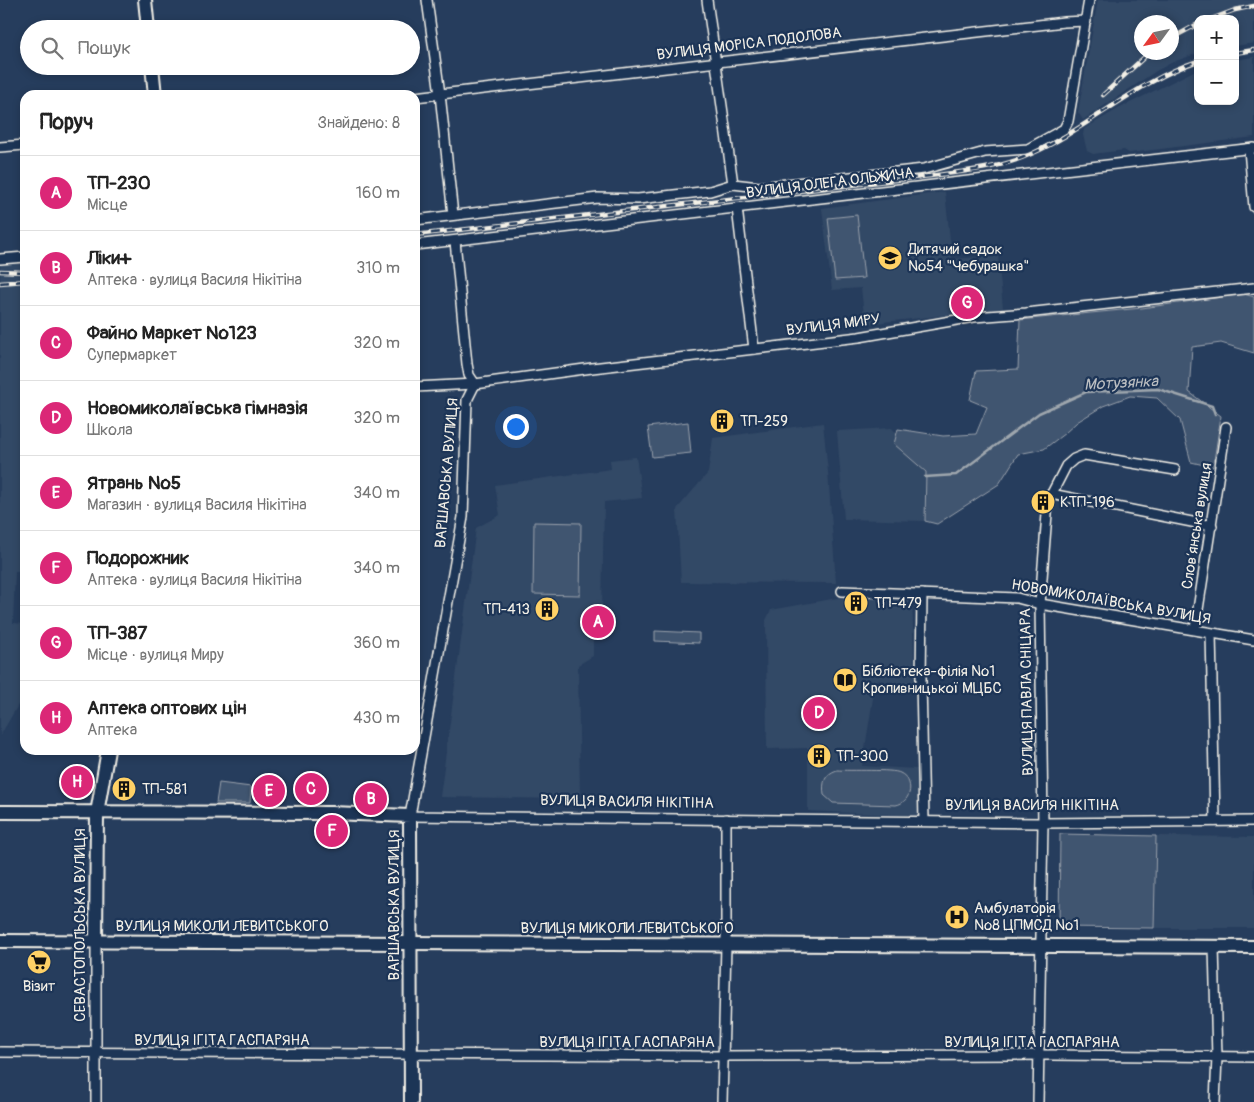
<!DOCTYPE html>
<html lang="uk">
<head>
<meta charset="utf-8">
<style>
  body { margin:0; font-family:Pangolin,sans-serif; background:#f2f2f2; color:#222 }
  .controls { position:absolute; right:15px; top:15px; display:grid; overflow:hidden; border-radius:10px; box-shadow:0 2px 8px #0003 }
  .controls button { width:45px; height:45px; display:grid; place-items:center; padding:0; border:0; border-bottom:1px solid #e0e0e0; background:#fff; color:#222; font:25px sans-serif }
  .compass { position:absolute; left:1134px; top:15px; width:45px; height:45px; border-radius:50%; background:#fff; box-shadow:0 2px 8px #0003; rotate:237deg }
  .you { position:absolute; left:515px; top:426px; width:18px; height:18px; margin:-12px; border:4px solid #fff; border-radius:50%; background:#1a73e8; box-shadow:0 0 0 8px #1a73e833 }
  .badge { display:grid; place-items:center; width:32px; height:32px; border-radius:50%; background:#db2777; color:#fff; font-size:16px; font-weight:700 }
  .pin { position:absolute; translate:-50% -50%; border:2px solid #fff; box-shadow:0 1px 5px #0006 }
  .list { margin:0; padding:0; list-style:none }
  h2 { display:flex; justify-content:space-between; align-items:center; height:65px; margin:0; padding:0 20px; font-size:21px }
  h2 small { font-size:16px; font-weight:400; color:#767676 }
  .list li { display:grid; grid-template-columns:32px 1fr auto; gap:15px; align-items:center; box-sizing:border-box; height:75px; padding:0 20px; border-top:1px solid #e0e0e0 }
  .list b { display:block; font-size:19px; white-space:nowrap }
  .list p { margin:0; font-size:16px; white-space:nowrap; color:#767676 }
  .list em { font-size:16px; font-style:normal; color:#767676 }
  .icon { flex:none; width:28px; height:28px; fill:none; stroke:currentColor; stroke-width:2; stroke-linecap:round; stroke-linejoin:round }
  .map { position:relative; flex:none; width:1254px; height:1102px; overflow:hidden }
  .search { position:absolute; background:#fff; box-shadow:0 2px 8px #0003; left:20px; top:20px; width:400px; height:55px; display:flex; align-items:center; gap:12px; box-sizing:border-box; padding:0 18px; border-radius:28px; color:#767676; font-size:19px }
  .panel { position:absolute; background:#fff; box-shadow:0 2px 8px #0003; left:20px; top:90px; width:400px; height:665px; border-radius:15px }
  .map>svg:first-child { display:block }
  .built { fill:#334966; fill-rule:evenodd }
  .green { fill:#40546f; stroke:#9aa2ac }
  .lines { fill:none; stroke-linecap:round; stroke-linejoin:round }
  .stream { stroke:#9fa7ae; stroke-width:2.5 }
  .street-casing { stroke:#f4f1e8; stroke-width:12 }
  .secondary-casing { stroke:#f4f1e8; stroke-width:16 }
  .street { stroke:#1d3557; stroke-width:9 }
  .secondary { stroke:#1d3557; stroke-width:12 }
  .rail-casing { stroke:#f4f1e8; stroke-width:4.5 }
  .rail { stroke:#1d3557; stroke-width:2.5; stroke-dasharray:8; stroke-linecap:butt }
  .labels { text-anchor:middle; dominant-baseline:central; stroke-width:4.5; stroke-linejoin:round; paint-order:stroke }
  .street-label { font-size:15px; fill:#f4f1e8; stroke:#1d3557 }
  .poi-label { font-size:15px; fill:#f4f1e8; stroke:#1d3557; text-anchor:start }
  .water-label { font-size:16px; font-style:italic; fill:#bcbfc2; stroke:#1d3557 }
</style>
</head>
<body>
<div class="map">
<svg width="1254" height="1102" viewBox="0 0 1254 1102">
  <rect width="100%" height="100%" fill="#263d5d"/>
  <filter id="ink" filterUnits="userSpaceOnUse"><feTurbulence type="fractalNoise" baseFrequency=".02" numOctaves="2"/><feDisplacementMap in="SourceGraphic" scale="10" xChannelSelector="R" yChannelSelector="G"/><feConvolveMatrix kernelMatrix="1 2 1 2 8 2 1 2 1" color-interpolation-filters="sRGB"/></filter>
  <g filter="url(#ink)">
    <!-- built -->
    <g class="built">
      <path d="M1098 0H1254V43L1235 46V19H1198V53L1173 62 1156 71 1083 120 1078 112ZM1142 22H1172V52H1142Z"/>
      <path d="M1254 57V137L1129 153 1124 150 1093 154 1087 151 1083 135 1084 129 1118 109 1198 69V101H1235V60Z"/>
      <path d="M945 192 952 259 998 256 1003 309 865 324 861 288 832 290 822 208Z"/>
      <path d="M0 264H25V571H15L13 623 25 624V706L18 705 0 736Z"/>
      <path d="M823 423 828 472 836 583 681 582 677 509 708 473 713 438Z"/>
      <path d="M892 428 926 471 925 521 844 519 837 431Z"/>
      <path d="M636 457 642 498 604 502 602 610H593V656L578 665 580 799 440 797 476 528 500 515 495 485 611 469 610 460Z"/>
      <path d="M843 597 912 600 915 687 876 680 862 766 917 769 918 816 808 811V748L767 749 766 620 771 610Z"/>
      <path d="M1156 836 1254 837V928H1154Z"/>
    </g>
    <!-- green -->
    <g class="green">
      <path d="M857 215 864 278 835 280 828 218Z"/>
      <path d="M1244 294 1254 297V353L1221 343 1192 347 1189 392 1221 416 1213 467 1191 462 1180 420 1157 398 1130 396 1103 406 1077 422 1065 433 1044 449 1018 454 999 484 937 524 925 521 926 472 894 444 898 429 943 436 976 434 987 407 970 400 976 371 1018 369 1020 320 1142 308Z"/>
      <path d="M688 422 691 453 652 457 648 427Z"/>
      <path d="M534 522 581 523 580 595 533 594Z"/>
      <path d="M655 631 699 633V643L655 641Z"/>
      <path d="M837 770C849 771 893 769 900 773 915 780 912 802 896 805L833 803 824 795C822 782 825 774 837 770Z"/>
      <path d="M219 783 251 787 250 803H216Z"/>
      <path d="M1060 834 1156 836 1154 928 1059 927Z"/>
    </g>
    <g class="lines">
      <!-- stream -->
      <path class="stream" d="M925 477 956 475 1039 413 1086 392 1158 389 1212 406 1215 414"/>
      <defs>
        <g id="street">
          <path d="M427 0 440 94 453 215"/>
          <path d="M707 0 733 184"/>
          <path d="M415 97 1064 22 1086 21"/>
          <path d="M0 147 25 145"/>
          <path d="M1249 149 1254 207"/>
          <path d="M737 208 754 349"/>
          <path d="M415 220 598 198 638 199 710 191 733 184 759 187 924 169 985 152 1028 149 1064 129 1068 121 1089 0"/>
          <path d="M455 241 467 364 469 375 475 384"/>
          <path d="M415 245 1254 148"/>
          <path d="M0 259 25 257"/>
          <path d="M475 384 467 400 463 517 410 816 1043 823 1254 821"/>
          <path d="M415 387 475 384 592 368 859 337 974 317 1026 313 1254 288"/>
          <path d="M1051 494 1212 526"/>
          <path d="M842 591 1017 598 1040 604 1254 640"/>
          <path d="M922 594 921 681 924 821"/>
          <path d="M1195 629 1226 427"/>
          <path d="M1211 633 1215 821"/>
          <path d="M1214 947 1217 1057 1215 1102"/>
          <path d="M0 1052 722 1056 1052 1055 1254 1057"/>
          <path d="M96 1102V942"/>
          <path d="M722 1102 726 945V819"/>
          <path d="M1038 1102 1043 823 1040 604 1048 501 1066 466 1074 459 1084 455 1175 470"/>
        </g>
        <g id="secondary">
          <path d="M145 0 148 29"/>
          <path d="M152 66 155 95"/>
          <path d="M0 812 331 813 410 816 411 1102"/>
          <path d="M0 941 1254 947"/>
          <path d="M96 942 97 813 108 750"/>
        </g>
      </defs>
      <!-- street casing -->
      <use href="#street" class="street-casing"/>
      <!-- secondary casing -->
      <use href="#secondary" class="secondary-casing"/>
      <!-- street -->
      <use href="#street" class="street"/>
      <!-- secondary -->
      <use href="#secondary" class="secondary"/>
      <defs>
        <g id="rail">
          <path d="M1211 19 1235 10 1254 6"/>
          <path d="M1172 38 1198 24"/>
          <path d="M1235 53 1254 50"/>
          <path d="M1103 95 1150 52"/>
          <path d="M415 235 930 176C965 171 999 169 1031 154 1089 128 1137 81 1198 61"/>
          <path d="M0 271 25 272"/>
          <path d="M0 283 25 281"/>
        </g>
      </defs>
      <!-- rail casing -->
      <use href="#rail" class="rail-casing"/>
      <!-- rail -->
      <use href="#rail" class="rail"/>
    </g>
  </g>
  <!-- icons -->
  <defs>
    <symbol id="school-disc" viewBox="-11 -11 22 22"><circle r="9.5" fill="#ffd166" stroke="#1d3557"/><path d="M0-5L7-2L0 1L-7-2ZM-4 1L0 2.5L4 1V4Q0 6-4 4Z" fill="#111"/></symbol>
    <symbol id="building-disc" viewBox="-11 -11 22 22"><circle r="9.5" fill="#ffd166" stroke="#1d3557"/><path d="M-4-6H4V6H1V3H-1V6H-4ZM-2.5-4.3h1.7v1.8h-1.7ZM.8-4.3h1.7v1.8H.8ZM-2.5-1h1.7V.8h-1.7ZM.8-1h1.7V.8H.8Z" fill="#111"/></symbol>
    <symbol id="library-disc" viewBox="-11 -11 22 22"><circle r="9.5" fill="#ffd166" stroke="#1d3557"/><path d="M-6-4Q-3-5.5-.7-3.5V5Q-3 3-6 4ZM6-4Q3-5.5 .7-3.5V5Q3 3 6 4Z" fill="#111"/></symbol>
    <symbol id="hospital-disc" viewBox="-11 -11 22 22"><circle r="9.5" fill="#ffd166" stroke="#1d3557"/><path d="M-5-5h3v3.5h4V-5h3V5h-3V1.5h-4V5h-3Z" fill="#111"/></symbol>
    <symbol id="supermarket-disc" viewBox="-11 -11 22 22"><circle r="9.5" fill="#ffd166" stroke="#1d3557"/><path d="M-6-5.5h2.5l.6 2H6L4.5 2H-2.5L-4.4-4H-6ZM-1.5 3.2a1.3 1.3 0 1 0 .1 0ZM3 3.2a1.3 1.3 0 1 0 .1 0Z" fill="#111"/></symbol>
  </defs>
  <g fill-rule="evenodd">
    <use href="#school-disc" x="876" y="244" width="28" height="28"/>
    <use href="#building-disc" x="708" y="407" width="28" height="28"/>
    <use href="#building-disc" x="1029" y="488" width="28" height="28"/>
    <use href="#building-disc" x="842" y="589" width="28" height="28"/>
    <use href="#building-disc" x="533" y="595" width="28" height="28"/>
    <use href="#library-disc" x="831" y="666" width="28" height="28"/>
    <use href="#building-disc" x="805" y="742" width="28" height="28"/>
    <use href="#building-disc" x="110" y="775" width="28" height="28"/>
    <use href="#hospital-disc" x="943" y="903" width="28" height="28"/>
    <use href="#supermarket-disc" x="25" y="948" width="28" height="28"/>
  </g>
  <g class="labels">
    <!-- street labels -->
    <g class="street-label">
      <text transform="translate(749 44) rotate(-7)">ВУЛИЦЯ МОРІСА ПОДОЛОВА</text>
      <text transform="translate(830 183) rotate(-7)">ВУЛИЦЯ ОЛЕГА ОЛЬЖИЧА</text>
      <text transform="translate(833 325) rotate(-7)">ВУЛИЦЯ МИРУ</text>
      <text transform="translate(447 473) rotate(-85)">ВАРШАВСЬКА ВУЛИЦЯ</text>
      <text transform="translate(1197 526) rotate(-81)">Словʼянська вулиця</text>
      <text transform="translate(1111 602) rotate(10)">НОВОМИКОЛАЇВСЬКА ВУЛИЦЯ</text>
      <text transform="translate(1027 692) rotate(-91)">ВУЛИЦЯ ПАВЛА СНІЦАРА</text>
      <text transform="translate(627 802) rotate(1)">ВУЛИЦЯ ВАСИЛЯ НІКІТІНА</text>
      <text x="1032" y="805">ВУЛИЦЯ ВАСИЛЯ НІКІТІНА</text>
      <text transform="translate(394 905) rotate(-90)">ВАРШАВСЬКА ВУЛИЦЯ</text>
      <text transform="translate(80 925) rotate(-90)">СЕВАСТОПОЛЬСЬКА ВУЛИЦЯ</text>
      <text x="222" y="926">ВУЛИЦЯ МИКОЛИ ЛЕВИТСЬКОГО</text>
      <text x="627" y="928">ВУЛИЦЯ МИКОЛИ ЛЕВИТСЬКОГО</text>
      <text x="222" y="1040">ВУЛИЦЯ ІГІТА ГАСПАРЯНА</text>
      <text x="627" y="1042">ВУЛИЦЯ ІГІТА ГАСПАРЯНА</text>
      <text x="1032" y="1042">ВУЛИЦЯ ІГІТА ГАСПАРЯНА</text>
    </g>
    <!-- poi labels -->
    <g class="poi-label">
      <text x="908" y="249">Дитячий садок<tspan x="908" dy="17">№54 "Чебурашка"</tspan></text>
      <text x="740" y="421">ТП-259</text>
      <text x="1060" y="502">КТП-196</text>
      <text x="874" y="603">ТП-479</text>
      <text x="530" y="609" text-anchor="end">ТП-413</text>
      <text x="862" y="671">Бібліотека-філія №1<tspan x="862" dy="17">Кропивницької МЦБС</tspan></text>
      <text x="836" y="756">ТП-300</text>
      <text x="142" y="789">ТП-581</text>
      <text x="974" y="908">Амбулаторія<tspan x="974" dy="17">№8 ЦПМСД №1</tspan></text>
      <text x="39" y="986" text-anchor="middle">Візит</text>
    </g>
    <!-- water labels -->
    <g class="water-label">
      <text transform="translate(1121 383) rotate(-3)">Мотузянка</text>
    </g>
  </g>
</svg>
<div class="controls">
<button>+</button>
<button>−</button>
</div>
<svg class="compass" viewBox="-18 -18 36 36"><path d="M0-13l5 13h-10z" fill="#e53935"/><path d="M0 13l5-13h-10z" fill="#767676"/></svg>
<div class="you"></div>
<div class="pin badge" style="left:598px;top:622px">A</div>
<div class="pin badge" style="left:371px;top:799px">B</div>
<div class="pin badge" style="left:311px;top:789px">C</div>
<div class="pin badge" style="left:819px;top:713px">D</div>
<div class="pin badge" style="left:269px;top:791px">E</div>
<div class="pin badge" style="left:332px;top:831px">F</div>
<div class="pin badge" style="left:967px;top:303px">G</div>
<div class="pin badge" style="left:77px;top:782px">H</div>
<div class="search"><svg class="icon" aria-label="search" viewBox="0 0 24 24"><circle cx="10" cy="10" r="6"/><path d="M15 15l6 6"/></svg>Пошук</div>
<section class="panel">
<h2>Поруч<small>Знайдено: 8</small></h2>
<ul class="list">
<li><span class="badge">A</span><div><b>ТП-230</b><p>Місце</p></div><em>160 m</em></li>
<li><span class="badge">B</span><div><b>Ліки+</b><p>Аптека · вулиця Василя Нікітіна</p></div><em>310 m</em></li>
<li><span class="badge">C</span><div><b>Файно Маркет №123</b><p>Супермаркет</p></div><em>320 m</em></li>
<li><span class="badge">D</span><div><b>Новомиколаївська гімназія</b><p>Школа</p></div><em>320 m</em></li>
<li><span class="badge">E</span><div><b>Ятрань №5</b><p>Магазин · вулиця Василя Нікітіна</p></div><em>340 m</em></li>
<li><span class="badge">F</span><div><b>Подорожник</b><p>Аптека · вулиця Василя Нікітіна</p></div><em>340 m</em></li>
<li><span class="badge">G</span><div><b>ТП-387</b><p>Місце · вулиця Миру</p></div><em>360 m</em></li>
<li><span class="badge">H</span><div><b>Аптека оптових цін</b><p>Аптека</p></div><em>430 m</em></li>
</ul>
</section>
</div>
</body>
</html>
